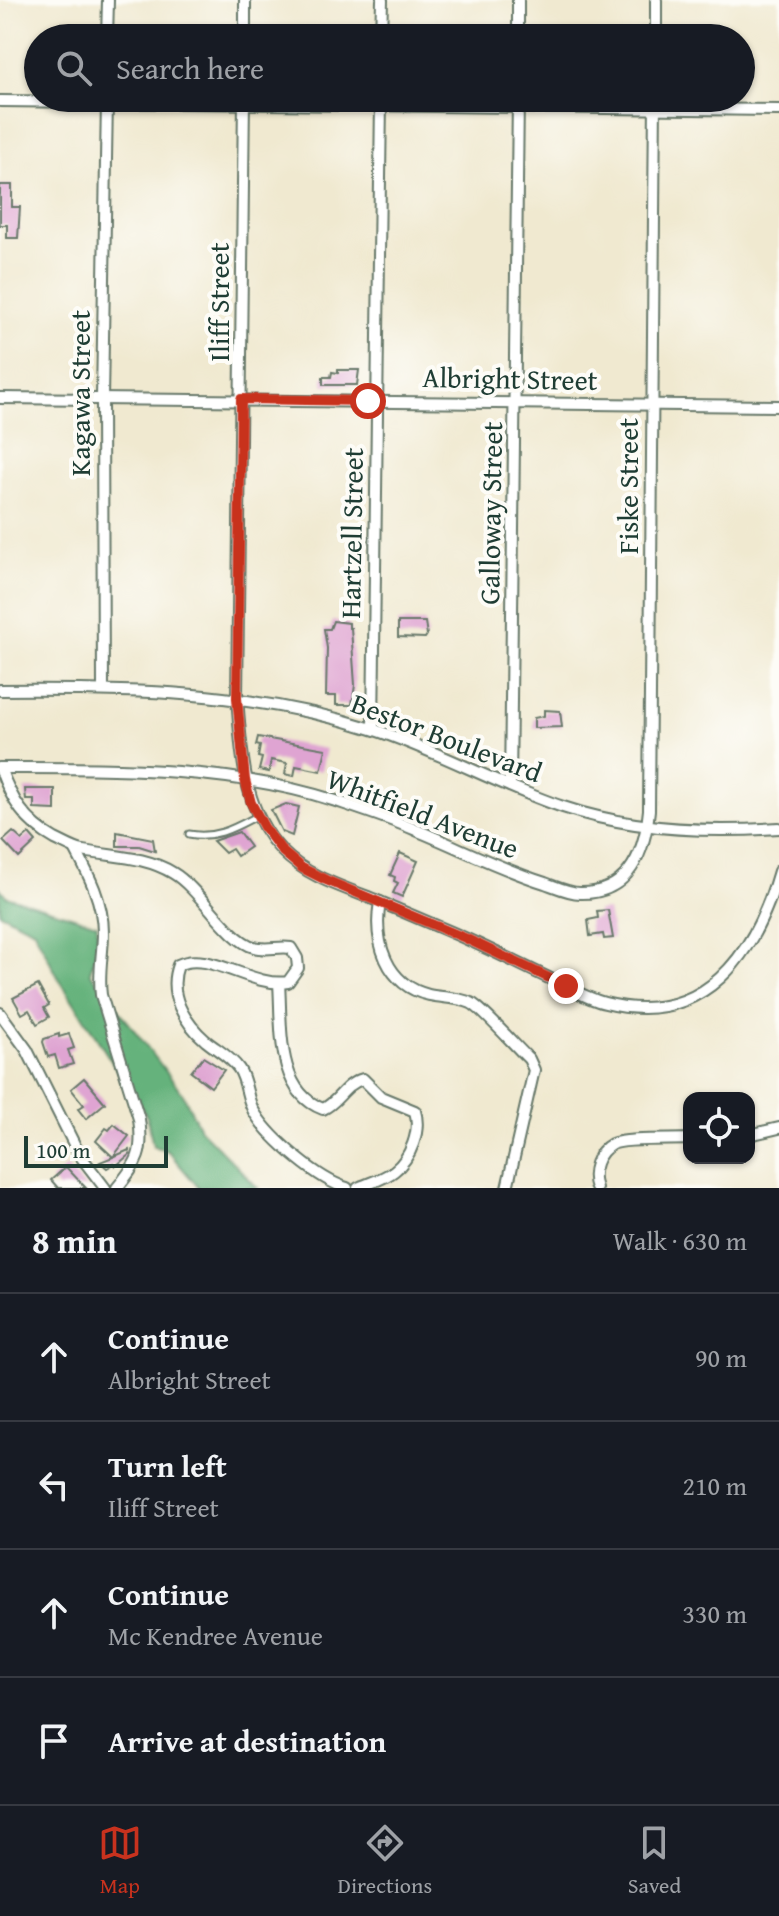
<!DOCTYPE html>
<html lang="en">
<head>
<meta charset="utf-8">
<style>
  body { margin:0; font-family:"Gentium Book Plus",serif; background:#242831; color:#f1f3f6 }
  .controls { position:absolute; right:24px; bottom:24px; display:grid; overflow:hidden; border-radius:16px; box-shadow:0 2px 6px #0004 }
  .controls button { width:72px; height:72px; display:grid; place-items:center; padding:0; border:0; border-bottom:2px solid #363941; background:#171b24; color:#f1f3f6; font:40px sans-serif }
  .scale { position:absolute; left:24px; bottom:20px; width:144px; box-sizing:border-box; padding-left:8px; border:4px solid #1f3d34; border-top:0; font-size:22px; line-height:28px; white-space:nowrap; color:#1f3d34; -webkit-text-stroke:6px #fdfcf7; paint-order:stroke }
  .stop { position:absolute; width:24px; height:24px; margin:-18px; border:6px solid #c8321e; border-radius:50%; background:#fff }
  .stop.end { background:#c8321e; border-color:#fff; box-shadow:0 2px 8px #0008 }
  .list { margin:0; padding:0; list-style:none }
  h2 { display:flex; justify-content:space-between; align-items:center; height:104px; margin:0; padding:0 32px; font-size:34px }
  h2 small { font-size:26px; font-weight:400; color:#9ea1a6 }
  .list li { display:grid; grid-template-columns:52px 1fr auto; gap:24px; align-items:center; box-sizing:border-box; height:128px; padding:0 32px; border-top:2px solid #363941 }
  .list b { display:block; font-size:30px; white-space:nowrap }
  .list p { margin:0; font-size:26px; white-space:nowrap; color:#9ea1a6 }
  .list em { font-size:26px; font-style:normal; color:#9ea1a6 }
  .icon { flex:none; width:44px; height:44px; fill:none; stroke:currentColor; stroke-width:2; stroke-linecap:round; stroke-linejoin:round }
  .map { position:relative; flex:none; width:779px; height:1188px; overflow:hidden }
  .search { position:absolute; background:#171b24; box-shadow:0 2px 6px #0004; left:24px; right:24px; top:24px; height:88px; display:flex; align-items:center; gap:20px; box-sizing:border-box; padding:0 28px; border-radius:44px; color:#9ea1a6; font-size:30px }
  .sheet { height:616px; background:#171b24 }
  nav { display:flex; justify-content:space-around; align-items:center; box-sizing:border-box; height:112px; border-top:2px solid #363941; background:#171b24; font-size:22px; color:#9ea1a6 }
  nav a { display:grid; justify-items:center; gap:4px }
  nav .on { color:#c8321e }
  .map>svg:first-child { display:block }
  .forest { fill:#65b27c; stroke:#427858; stroke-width:2 }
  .building { fill:#dfa4d2 }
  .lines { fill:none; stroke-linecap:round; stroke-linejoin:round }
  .service-casing { stroke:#68796b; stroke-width:9 }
  .minor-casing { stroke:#68796b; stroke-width:14 }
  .service { stroke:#fff; stroke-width:5 }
  .minor { stroke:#fff; stroke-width:10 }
  .route { stroke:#c8321e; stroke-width:10 }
  .labels { text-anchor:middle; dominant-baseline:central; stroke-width:8; stroke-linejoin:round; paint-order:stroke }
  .street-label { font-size:28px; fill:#1f3d34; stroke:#fdfcf7 }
</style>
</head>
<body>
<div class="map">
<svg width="779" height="1188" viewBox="0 0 779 1188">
  <rect width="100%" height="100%" fill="#fdfcf7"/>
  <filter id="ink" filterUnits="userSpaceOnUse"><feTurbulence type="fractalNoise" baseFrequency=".0125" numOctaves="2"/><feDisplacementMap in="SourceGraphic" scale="16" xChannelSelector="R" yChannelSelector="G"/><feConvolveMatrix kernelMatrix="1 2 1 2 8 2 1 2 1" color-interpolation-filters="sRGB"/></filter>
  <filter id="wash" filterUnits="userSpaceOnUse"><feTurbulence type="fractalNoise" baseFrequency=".006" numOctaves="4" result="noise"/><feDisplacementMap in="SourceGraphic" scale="32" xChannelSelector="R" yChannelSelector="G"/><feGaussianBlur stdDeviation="1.8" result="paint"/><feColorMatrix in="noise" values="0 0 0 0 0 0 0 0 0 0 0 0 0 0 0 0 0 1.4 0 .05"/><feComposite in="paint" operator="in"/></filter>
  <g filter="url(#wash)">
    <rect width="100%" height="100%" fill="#f0e9d0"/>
    <!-- forest -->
    <path class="forest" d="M0 888 6 896 97 924 98 944 90 972 183 1094 200 1129 258 1188H199L168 1151 153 1146 147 1117 59 979 34 930 0 913Z"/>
    <g id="blocks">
      <!-- building -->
      <g class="building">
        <path d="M0 185H12V207H20L18 238H7V225H0Z"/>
        <path d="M338 370H359L357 385H323V377H331L332 372 338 373Z"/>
        <path d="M333 621 349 623V628H351L355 685 352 705H336V696H326L327 648 324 629H330Z"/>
        <path d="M398 622H425L427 635 425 638 398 637Z"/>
        <path d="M544 710 560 711 562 727 534 728V718L544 716Z"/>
        <path d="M258 737 326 749 321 771 296 766 294 776 285 774 287 763 271 760 269 772 259 770 262 758 258 757 260 746 256 745Z"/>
        <path d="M25 789H55V810L34 809V800H26Z"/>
        <path d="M286 804 299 807 292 836 282 832 271 810Z"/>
        <path d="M13 832 22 840 29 834 36 842 19 858 3 841Z"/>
        <path d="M117 832 153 839 155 851 139 846H117Z"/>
        <path d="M239 832 250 847 237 856 232 849 225 853 213 841Z"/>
        <path d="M400 853 418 861 402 897 393 893 398 883 394 881 395 877 390 875Z"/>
        <path d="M608 910 613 938 604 939 603 934 590 936 588 920 598 918 597 911Z"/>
        <path d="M38 985 49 1005 44 1008 49 1017 37 1024 29 1010 22 1014 13 998Z"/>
        <path d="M59 1034V1037L69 1034 74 1048 68 1050 73 1064 59 1068 55 1055 48 1057 43 1042 44 1039Z"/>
        <path d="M203 1057 224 1070 211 1087 191 1072Z"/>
        <path d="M84 1078 105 1103 86 1119 78 1109 84 1105 71 1089Z"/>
        <path d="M114 1124 129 1136 113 1157 129 1150 130 1154 116 1166 114 1164 107 1168 100 1162 113 1157 96 1141 106 1128 109 1130Z"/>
        <path d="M66 1167 86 1188H58L51 1180Z"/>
      </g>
    </g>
  </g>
  <g filter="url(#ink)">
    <use href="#blocks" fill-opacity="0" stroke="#68796b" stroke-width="2"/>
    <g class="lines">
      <defs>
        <path id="service" d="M189 834C216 839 234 828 257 816"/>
        <g id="minor">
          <path d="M107 38 108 0"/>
          <path d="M245 38V0"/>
          <path d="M381 38 382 0"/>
          <path d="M518 38V0"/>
          <path d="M656 38V0"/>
          <path d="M244 98 237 698C242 753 242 809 282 851 306 876 342 887 373 899 399 910 425 921 451 932 486 947 521 965 555 981 571 989 588 999 605 1003 704 1028 755 955 779 871"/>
          <path d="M0 101 779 110"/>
          <path d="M0 398 779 406"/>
          <path d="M103 689 102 399 107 100"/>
          <path d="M0 690C126 689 251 690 372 729 437 750 498 785 563 807 631 830 708 833 779 828"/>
          <path d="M373 729 381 100"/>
          <path d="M0 768C113 768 227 766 336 801 363 810 391 819 416 830 460 848 500 869 545 883 556 887 569 893 580 893 630 894 645 851 649 810L655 98"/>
          <path d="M0 768C12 801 25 822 55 839 64 843 73 849 83 851 114 857 145 856 173 873 200 889 228 940 254 947 266 951 278 946 291 948L297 958 298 968 288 982C252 988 208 949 178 965 167 994 184 1022 206 1041 217 1050 231 1057 239 1069 248 1083 246 1101 256 1115 272 1140 319 1180 347 1188"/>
          <path d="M510 786 518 98"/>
          <path d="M75 849C89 875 103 902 103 932 103 954 98 973 101 995L139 1119C144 1153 138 1162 117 1188"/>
          <path d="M380 902C373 941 386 985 429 995 443 998 458 997 471 1003 481 1007 518 1049 529 1059L534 1070 507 1188"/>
          <path d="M279 983C282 1025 275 1091 323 1109 339 1102 344 1084 363 1079L381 1097 415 1111C421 1131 411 1158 394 1171 384 1179 369 1183 358 1188"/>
          <path d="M0 1013 27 1050 79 1154 105 1188"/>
          <path d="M749 1135 779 1128"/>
          <path d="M596 1188C590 1172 597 1152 612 1144 623 1138 673 1140 689 1139"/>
        </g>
      </defs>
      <!-- service casing -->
      <use href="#service" class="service-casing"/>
      <!-- minor casing -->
      <use href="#minor" class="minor-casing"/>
      <!-- service -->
      <use href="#service" class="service"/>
      <!-- minor -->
      <use href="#minor" class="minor"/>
    </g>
  </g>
  <g class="lines" filter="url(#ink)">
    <!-- route -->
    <path class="route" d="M368 401 241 399 237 698 245 780 251 803 264 827 283 852 302 868 326 880 465 938 566 986"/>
  </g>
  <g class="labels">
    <!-- street labels -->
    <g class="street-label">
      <text transform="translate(218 302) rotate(-90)">Iliff Street</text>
      <text transform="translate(510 378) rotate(1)">Albright Street</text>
      <text transform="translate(79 393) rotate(-90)">Kagawa Street</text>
      <text transform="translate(627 486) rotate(-90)">Fiske Street</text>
      <text transform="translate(490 513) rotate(-89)">Galloway Street</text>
      <text transform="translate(351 533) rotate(-89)">Hartzell Street</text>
      <text transform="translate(447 737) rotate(21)">Bestor Boulevard</text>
      <text transform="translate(423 813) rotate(21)">Whitfield Avenue</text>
    </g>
  </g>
</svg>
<div class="controls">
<button><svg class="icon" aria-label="locate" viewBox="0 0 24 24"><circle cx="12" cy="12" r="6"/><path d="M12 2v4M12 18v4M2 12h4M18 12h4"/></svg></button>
</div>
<div class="scale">100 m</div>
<div class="stop" style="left:368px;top:401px"></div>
<div class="stop end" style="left:566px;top:986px"></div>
<div class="search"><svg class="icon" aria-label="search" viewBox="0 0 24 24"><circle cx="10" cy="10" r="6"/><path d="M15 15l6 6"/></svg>Search here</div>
</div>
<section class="sheet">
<h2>8 min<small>Walk · 630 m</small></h2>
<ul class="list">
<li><svg class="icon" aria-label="ahead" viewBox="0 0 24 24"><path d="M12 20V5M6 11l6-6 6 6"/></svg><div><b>Continue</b><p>Albright Street</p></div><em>90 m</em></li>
<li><svg class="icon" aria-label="left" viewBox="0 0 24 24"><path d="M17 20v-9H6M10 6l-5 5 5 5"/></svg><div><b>Turn left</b><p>Iliff Street</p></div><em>210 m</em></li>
<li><svg class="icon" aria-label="ahead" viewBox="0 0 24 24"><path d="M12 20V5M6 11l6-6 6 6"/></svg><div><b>Continue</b><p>Mc Kendree Avenue</p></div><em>330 m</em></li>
<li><svg class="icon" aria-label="arrive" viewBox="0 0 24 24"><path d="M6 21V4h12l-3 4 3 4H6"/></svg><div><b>Arrive at destination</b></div></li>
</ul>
</section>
<nav>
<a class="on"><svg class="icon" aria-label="map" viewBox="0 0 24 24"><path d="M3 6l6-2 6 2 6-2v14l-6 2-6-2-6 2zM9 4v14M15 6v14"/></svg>Map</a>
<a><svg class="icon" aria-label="directions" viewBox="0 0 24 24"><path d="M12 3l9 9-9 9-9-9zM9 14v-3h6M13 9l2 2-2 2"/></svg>Directions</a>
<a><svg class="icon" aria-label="saved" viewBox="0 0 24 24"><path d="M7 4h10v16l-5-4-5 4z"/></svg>Saved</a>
</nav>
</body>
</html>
